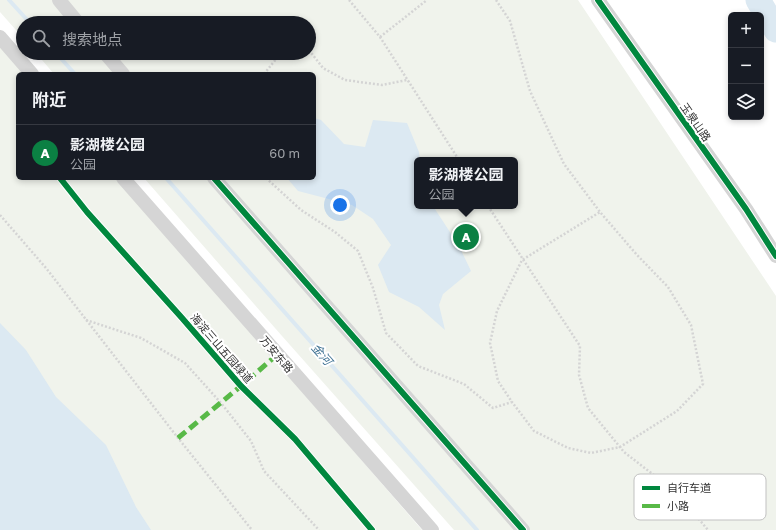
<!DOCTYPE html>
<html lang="zh">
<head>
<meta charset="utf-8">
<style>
  body { margin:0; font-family:"Golos Text","Noto Sans SC",sans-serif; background:#20242c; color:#f1f3f6 }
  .controls { position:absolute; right:12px; top:12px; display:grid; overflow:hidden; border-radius:6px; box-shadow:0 2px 6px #0003 }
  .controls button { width:36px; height:36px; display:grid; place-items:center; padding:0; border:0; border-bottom:1px solid #363941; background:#171b24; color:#f1f3f6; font:20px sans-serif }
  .you { position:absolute; left:340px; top:205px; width:14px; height:14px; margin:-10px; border:3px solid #fff; border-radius:50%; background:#1a73e8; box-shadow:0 0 0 6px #1a73e833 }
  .badge { display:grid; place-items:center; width:26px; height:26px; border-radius:50%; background:#0b8043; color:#fff; font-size:13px; font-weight:700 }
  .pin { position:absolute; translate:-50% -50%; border:2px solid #fff; box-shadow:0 1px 4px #0006 }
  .popup { position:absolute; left:414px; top:157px; width:104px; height:52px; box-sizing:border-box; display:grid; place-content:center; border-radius:6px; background:#171b24; filter:drop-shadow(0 1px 3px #0005); font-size:13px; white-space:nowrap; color:#9ea1a6 }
  .popup b { font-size:15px; color:#f1f3f6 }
  .popup::after { content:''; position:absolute; left:50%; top:100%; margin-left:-8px; border:8px solid transparent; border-top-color:#171b24 }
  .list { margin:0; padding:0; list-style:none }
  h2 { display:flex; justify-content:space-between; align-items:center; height:52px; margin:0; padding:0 16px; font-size:17px }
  h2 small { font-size:13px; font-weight:400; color:#9ea1a6 }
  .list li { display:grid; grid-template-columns:26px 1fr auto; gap:12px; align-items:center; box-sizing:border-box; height:56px; padding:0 16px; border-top:1px solid #363941 }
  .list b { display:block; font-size:15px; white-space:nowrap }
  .list p { margin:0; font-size:13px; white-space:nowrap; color:#9ea1a6 }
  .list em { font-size:13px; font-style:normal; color:#9ea1a6 }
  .icon { flex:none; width:22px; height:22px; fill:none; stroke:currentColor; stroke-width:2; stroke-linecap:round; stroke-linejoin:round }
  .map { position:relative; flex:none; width:776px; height:530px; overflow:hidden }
  .search { position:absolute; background:#171b24; box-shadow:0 2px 6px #0003; left:16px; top:16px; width:300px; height:44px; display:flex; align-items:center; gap:10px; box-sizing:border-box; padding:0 14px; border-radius:22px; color:#9ea1a6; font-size:15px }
  .panel { position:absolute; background:#171b24; box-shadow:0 2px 6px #0003; left:16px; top:72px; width:300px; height:108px; border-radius:6px }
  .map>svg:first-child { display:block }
  .green { fill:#f0f3ec; fill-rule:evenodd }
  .water { fill:#dce9f2 }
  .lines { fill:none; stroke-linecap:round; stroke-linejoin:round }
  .stream { stroke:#dce9f2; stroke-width:4 }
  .river { stroke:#dce9f2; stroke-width:25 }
  .path { stroke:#d4d4d4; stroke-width:2.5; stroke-dasharray:2 2; stroke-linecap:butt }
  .minor { stroke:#d5d5d5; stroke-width:14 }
  .quiet { stroke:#58b947; stroke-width:5; stroke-dasharray:10 5; stroke-linecap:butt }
  .cycleway-casing { stroke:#fff; stroke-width:8 }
  .cycleway { stroke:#00873e; stroke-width:6 }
  .labels { text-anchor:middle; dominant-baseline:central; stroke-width:4; stroke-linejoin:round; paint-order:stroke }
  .street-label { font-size:11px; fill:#313131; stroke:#fff }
  .water-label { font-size:12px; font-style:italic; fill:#3f7293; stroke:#fff }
  .key { fill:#fff; stroke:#c1c1c1; stroke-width:1 }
  .key-label { font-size:11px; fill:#313131 }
</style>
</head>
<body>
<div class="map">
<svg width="776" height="530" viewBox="0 0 776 530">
  <rect width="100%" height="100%" fill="#fff"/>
  <!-- green -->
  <g class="green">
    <path d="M0 0H578L776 296V530H454L282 336 144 178H314V74H54L36 53H309V23H23V38L0 12ZM417 160H515V206H417Z"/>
    <path d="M0 45 25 74H18V178H117L422 530H0Z"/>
  </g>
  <!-- water -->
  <g class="water">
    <path d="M314 118 321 120 344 144 365 147 373 120 407 123 419 152 420 160H417V206H433L459 246 471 271 443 294 439 305 445 330 419 307 389 292 378 265 391 245 373 219 352 205 298 191 287 178H314Z"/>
    <path d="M0 323 26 350 56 397 106 445 136 507 151 530H0Z"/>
  </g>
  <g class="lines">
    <!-- stream -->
    <g class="stream">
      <path d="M9 0 30 23"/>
      <path d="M56 53 75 74"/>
      <path d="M166 178 477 530"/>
    </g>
    <!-- river -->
    <path class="river" d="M758 0 776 30"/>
    <!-- path -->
    <g class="path">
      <path d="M349 0 380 37 459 160"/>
      <path d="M496 0 510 21 530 91 564 164 600 212"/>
      <path d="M380 37 427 0"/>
      <path d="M309 50 323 68 345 80 382 85 407 80"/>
      <path d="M264 74 281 53"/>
      <path d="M266 178 301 210 335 232 358 251 373 288 386 333 418 366 464 384 493 408 512 402 498 381 490 343 497 311 522 260 600 212 637 255 668 287 691 325 703 384 677 411 620 447 591 453 568 448 534 431 512 402"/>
      <path d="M488 206 580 346 579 375 588 408 624 452 677 493 708 530"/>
      <path d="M0 215 46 268 178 438 252 530"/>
      <path d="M86 320 141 338 185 363 221 403 251 441 264 471 319 530"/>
    </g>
    <!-- minor -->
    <g class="minor">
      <path d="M59 0 78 23"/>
      <path d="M598 0 746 209 776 256"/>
      <path d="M0 37 32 74"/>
      <path d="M105 53 123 74"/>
      <path d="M123 178 432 530"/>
      <path d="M214 178 523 530"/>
    </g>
    <!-- quiet -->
    <path class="quiet" d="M178 438 241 386 278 354"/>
    <defs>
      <g id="cycleway">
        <path d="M598 0 746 209 776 256"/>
        <path d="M60 178 87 212 182 318 241 386 295 439 372 530"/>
        <path d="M214 178 523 530"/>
      </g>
    </defs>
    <!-- cycleway casing -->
    <use href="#cycleway" class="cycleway-casing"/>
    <!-- cycleway -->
    <use href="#cycleway" class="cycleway"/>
  </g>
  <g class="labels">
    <!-- street labels -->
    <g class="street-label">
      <text transform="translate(696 122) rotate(55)">玉泉山路</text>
      <text transform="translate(222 348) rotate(49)">海淀三山五园绿道</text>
      <text transform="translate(277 354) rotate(49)">万安东路</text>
    </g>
    <!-- water labels -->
    <g class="water-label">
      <text transform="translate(322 354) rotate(49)">金河</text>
    </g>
  </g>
  <!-- legend -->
  <rect x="634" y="474" width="132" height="46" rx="6" class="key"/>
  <rect x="642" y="486" width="18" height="4" fill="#00873e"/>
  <rect x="642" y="504" width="18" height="4" fill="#58b947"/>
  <g class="key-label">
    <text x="667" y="492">自行车道</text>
    <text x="667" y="510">小路</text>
  </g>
</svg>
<div class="controls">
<button>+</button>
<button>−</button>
<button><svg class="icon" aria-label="layers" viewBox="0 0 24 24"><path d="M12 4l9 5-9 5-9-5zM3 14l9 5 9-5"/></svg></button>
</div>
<div class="you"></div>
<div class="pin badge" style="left:466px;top:237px">A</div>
<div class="popup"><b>影湖楼公园</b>公园</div>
<div class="search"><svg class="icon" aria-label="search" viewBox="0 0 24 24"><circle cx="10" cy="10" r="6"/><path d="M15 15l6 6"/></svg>搜索地点</div>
<section class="panel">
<h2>附近<small></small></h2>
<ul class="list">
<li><span class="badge">A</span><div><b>影湖楼公园</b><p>公园</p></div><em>60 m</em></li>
</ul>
</section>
</div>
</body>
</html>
